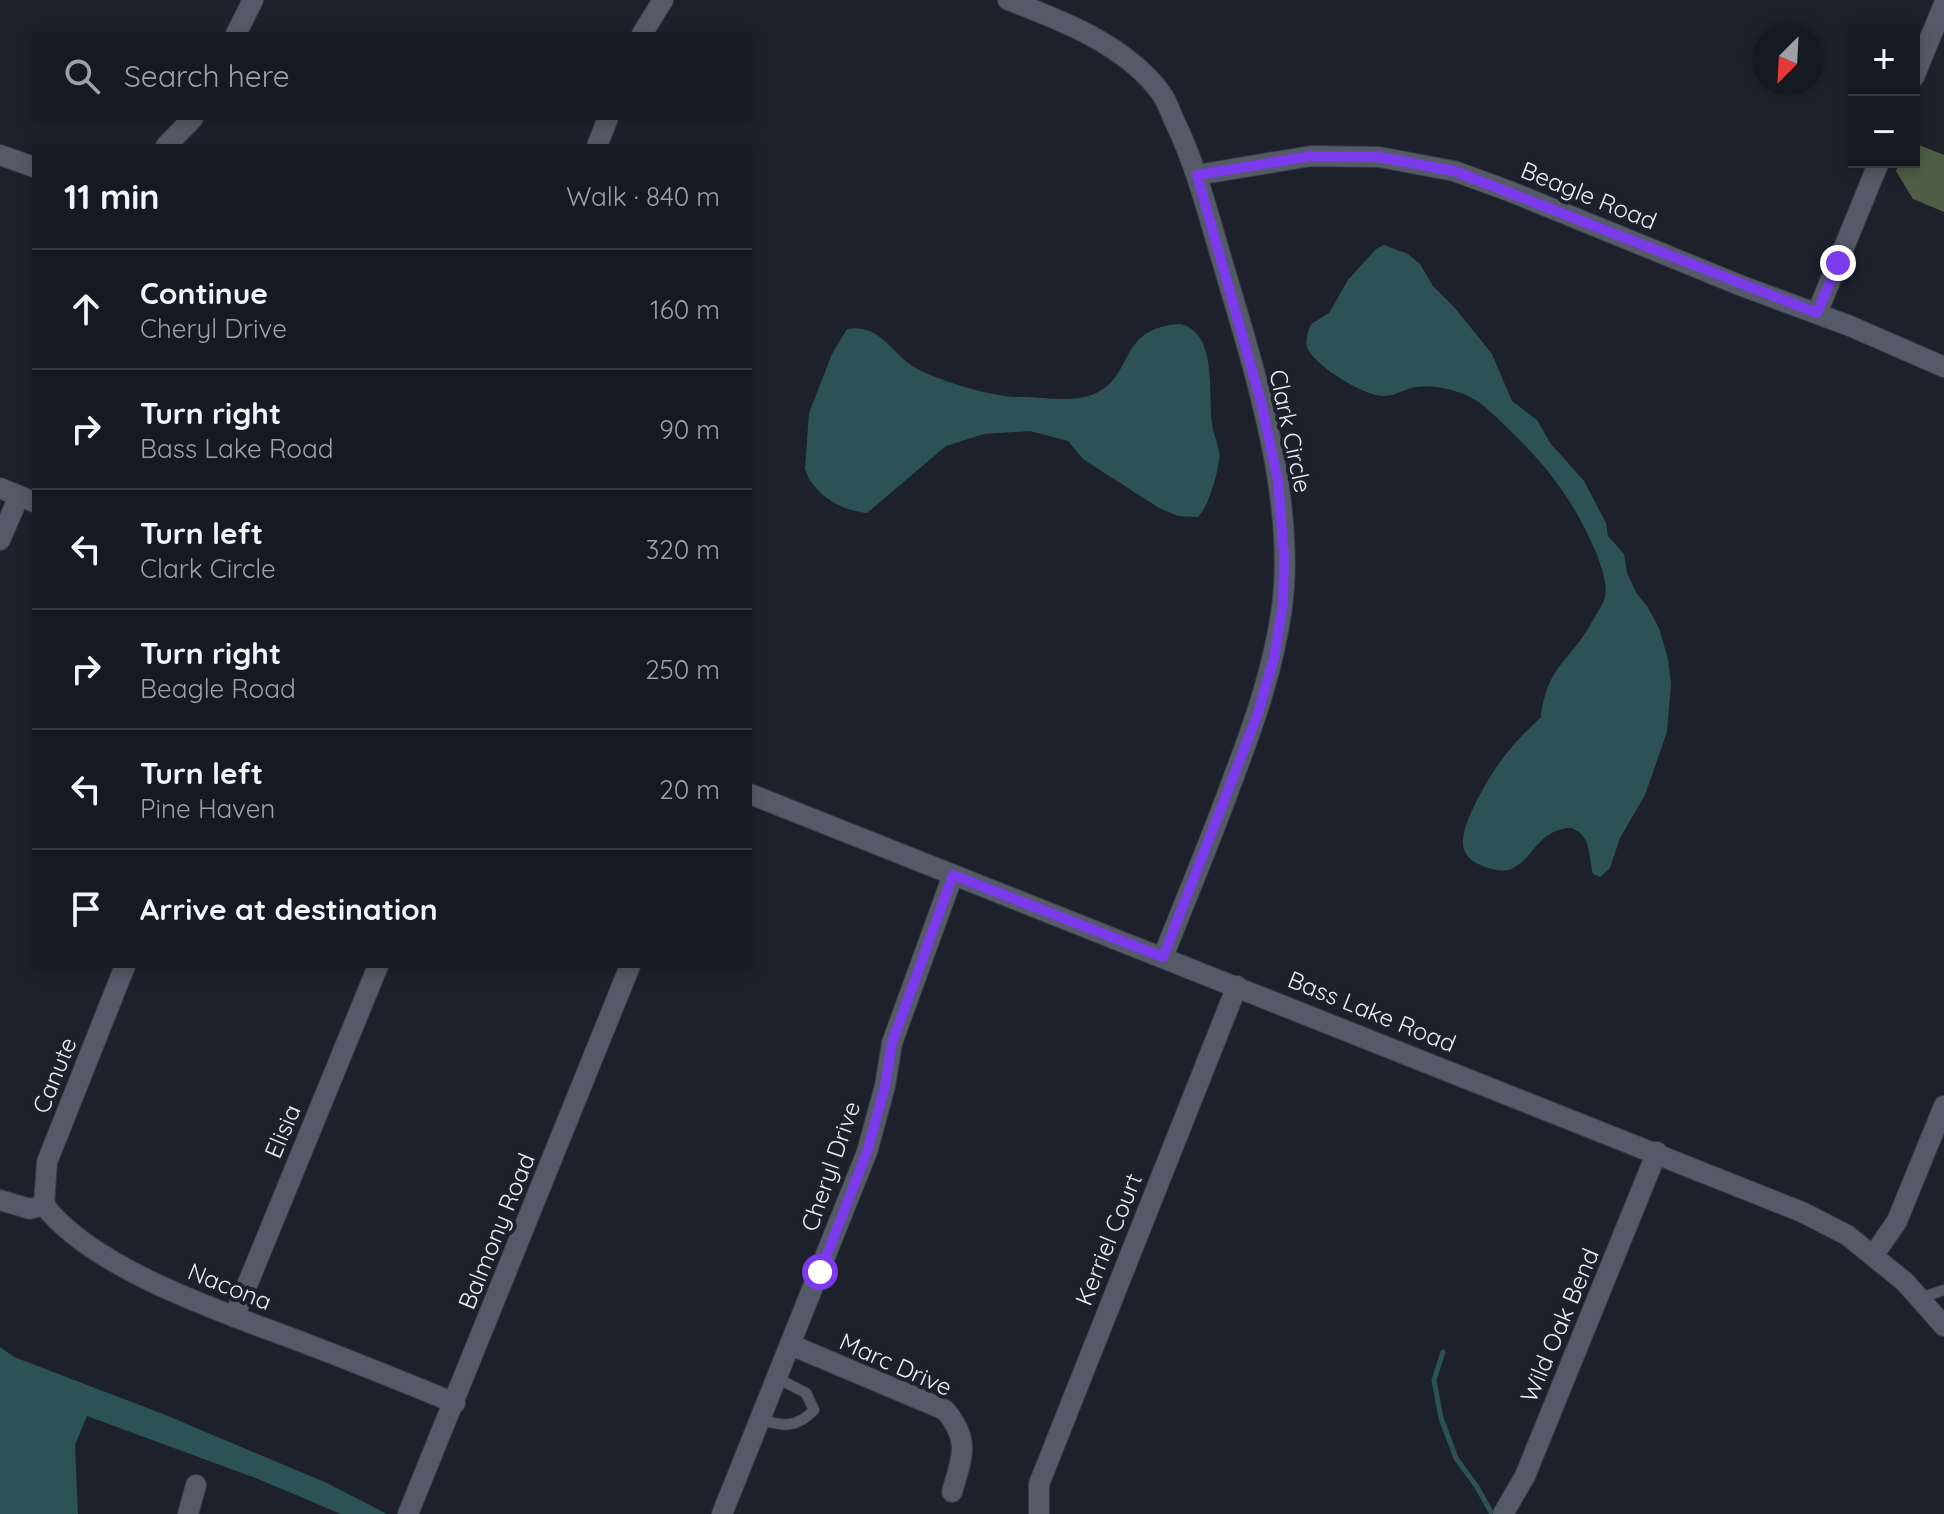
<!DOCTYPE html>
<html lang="en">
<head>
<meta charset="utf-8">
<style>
  body { margin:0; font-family:Quicksand,sans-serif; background:#22262e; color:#f1f3f6 }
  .controls { position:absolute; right:24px; top:24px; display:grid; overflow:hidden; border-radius:0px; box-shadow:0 4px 12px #0003 }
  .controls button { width:72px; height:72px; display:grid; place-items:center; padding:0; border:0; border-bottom:2px solid #34383f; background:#151921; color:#f1f3f6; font:40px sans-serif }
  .compass { position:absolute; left:1752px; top:24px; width:72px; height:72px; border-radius:50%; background:#151921; box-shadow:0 4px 12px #0003; rotate:204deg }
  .stop { position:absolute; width:24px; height:24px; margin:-18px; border:6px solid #7c3aed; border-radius:50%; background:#fff }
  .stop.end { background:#7c3aed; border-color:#fff; box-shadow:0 2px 8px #0008 }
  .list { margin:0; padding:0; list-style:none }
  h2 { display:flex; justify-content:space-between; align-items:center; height:104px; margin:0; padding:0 32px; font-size:34px }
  h2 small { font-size:26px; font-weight:400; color:#9da0a5 }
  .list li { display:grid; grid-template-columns:52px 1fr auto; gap:24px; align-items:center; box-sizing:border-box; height:120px; padding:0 32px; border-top:2px solid #34383f }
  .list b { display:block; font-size:30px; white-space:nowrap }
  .list p { margin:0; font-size:26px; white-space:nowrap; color:#9da0a5 }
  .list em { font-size:26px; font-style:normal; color:#9da0a5 }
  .icon { flex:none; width:44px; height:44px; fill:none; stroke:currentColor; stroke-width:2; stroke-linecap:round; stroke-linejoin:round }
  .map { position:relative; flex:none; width:1944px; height:1514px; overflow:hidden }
  .search { position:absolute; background:#151921; box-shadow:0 4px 12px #0003; left:32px; top:32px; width:720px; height:88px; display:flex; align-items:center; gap:20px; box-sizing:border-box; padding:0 28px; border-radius:0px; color:#9da0a5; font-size:30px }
  .panel { position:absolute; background:#151921; box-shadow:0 4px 12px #0003; left:32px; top:144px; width:720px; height:824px; border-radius:0px }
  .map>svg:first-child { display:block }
  .forest { fill:#4e5e44 }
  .water { fill:#2c5256 }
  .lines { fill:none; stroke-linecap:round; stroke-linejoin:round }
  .stream { stroke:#2c5256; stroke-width:5 }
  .service-casing { stroke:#393c47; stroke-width:12 }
  .minor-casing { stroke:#393c47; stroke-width:22 }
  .service { stroke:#555a68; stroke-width:10 }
  .minor { stroke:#555a68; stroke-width:20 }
  .route { stroke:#7c3aed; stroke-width:10 }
  .labels { text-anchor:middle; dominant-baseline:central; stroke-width:8; stroke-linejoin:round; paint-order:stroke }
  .street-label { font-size:24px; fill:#ebeef7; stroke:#1c212c }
</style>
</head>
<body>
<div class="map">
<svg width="1944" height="1514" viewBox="0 0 1944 1514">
  <rect width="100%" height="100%" fill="#1c212c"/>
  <!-- forest -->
  <path class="forest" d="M1914 143 1944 155V212L1913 199 1896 171 1900 162H1914Z"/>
  <!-- water -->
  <g class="water">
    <path d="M1384 245 1408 254 1420 264 1433 286 1455 308 1492 354 1512 401 1537 420 1551 444 1584 481 1606 523 1608 536 1624 554 1627 573 1637 594 1647 606 1659 628 1668 659 1671 684 1667 732 1645 795 1620 838 1610 868 1600 877 1593 874C1588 855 1592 835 1571 828 1536 829 1532 864 1508 870 1497 872 1482 867 1473 861 1466 856 1462 848 1463 840 1464 818 1493 769 1507 753 1517 740 1529 729 1541 717 1547 664 1572 661 1594 618 1598 612 1603 604 1605 597 1608 582 1600 563 1595 550 1568 488 1535 452 1485 407 1467 391 1434 383 1411 388 1401 391 1392 397 1382 396 1363 395 1313 365 1307 347 1305 340 1308 331 1311 324L1329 313 1348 280 1376 249Z"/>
    <path d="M1180 324C1218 332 1208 395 1212 423 1213 436 1221 447 1219 460 1217 475 1209 506 1198 517L1178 516 1159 508 1083 459 1068 441 1030 431 984 434 946 446 867 513C841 511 813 494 805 469L809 413 832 354 847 329C880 323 891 353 914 367 936 380 994 398 1020 397 1042 397 1074 403 1094 394 1136 376 1116 328 1180 324Z"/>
    <path d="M0 1347 14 1357 163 1414 327 1483 387 1514H341L258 1479 87 1416 75 1445 78 1514H0Z"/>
  </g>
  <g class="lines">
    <!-- stream -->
    <path class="stream" d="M1443 1352 1434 1380 1441 1418 1456 1458 1477 1487 1492 1514"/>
    <defs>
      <g id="service">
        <path d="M1920 1298 1944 1290"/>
        <path d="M760 1419C783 1427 797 1428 814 1410L806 1393 777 1378"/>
      </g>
      <g id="minor">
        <path d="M1008 0C1061 20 1126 45 1161 93 1167 101 1170 111 1174 120 1193 159 1204 199 1216 240 1248 351 1297 491 1282 607 1274 666 1255 721 1234 776 1212 837 1187 896 1163 957"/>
        <path d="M236 34 253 0"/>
        <path d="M642 34 663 0"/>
        <path d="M1914 77 1944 4"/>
        <path d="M166 146 193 118"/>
        <path d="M597 146 608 118"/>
        <path d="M0 155 34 167"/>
        <path d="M1197 175 1311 156 1379 157 1454 171 1509 191 1742 286 1850 326 1944 367"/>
        <path d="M1817 313 1879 162"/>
        <path d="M0 488 34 502"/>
        <path d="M0 540 19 496"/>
        <path d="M750 794 1802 1212 1847 1235 1905 1282 1944 1326"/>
        <path d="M0 1200 30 1209 44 1205"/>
        <path d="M44 1205C94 1271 231 1315 307 1344 357 1363 406 1383 455 1403"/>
        <path d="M44 1205 47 1162 125 966"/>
        <path d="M1873 1256 1897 1221 1944 1106"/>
        <path d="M234 1317 378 966"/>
        <path d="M791 1345 945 1410C971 1441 962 1457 952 1492"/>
        <path d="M188 1514 196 1485"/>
        <path d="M408 1514 630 966"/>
        <path d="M722 1514 867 1152 885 1086 892 1043 953 875"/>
        <path d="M1039 1514V1484L1237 986"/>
        <path d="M1503 1514 1525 1476 1657 1152"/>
      </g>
    </defs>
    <!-- service casing -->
    <use href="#service" class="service-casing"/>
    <!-- minor casing -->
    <use href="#minor" class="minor-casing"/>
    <!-- service -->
    <use href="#service" class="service"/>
    <!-- minor -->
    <use href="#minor" class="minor"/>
  </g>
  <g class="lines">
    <!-- route -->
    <path class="route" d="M820 1272 867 1152 885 1086 892 1043 953 875 1163 957 1257 716 1274 658 1283 604 1284 557 1278 481 1261 402 1197 175 1311 156 1379 157 1454 171 1817 313 1838 263"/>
  </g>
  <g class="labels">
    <!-- street labels -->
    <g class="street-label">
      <text transform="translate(1589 195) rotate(22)">Beagle Road</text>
      <text transform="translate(1291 431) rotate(78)">Clark Circle</text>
      <text transform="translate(1372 1011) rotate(22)">Bass Lake Road</text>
      <text transform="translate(54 1075) rotate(-68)">Canute</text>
      <text transform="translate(282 1131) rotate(-67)">Elisia</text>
      <text transform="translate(830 1166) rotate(-71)">Cheryl Drive</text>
      <text transform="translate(496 1231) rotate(-68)">Balmony Road</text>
      <text transform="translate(1108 1239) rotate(-68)">Kerriel Court</text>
      <text transform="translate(230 1286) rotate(22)">Nacona</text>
      <text transform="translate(1559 1325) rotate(-67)">Wild Oak Bend</text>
      <text transform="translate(896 1364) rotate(24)">Marc Drive</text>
    </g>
  </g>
</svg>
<div class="controls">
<button>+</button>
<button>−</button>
</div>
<svg class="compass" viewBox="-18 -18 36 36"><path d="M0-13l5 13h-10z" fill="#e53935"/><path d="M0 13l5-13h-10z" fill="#9da0a5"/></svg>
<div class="stop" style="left:820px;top:1272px"></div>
<div class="stop end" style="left:1838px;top:263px"></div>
<div class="search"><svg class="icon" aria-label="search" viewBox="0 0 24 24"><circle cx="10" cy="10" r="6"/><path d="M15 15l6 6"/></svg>Search here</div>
<section class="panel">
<h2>11 min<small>Walk · 840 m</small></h2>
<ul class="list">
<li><svg class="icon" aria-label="ahead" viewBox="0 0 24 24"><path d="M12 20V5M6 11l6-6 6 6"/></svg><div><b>Continue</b><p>Cheryl Drive</p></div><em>160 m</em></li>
<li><svg class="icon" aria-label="right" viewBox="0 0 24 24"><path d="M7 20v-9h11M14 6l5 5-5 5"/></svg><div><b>Turn right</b><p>Bass Lake Road</p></div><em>90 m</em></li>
<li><svg class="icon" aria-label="left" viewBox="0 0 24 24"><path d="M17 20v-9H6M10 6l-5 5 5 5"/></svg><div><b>Turn left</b><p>Clark Circle</p></div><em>320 m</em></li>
<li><svg class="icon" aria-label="right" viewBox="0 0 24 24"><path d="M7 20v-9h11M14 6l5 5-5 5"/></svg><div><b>Turn right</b><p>Beagle Road</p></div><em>250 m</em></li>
<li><svg class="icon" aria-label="left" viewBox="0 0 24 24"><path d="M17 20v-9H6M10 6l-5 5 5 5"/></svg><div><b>Turn left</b><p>Pine Haven</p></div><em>20 m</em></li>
<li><svg class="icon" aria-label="arrive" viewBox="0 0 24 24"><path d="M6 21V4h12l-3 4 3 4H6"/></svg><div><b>Arrive at destination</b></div></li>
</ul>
</section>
</div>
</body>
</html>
